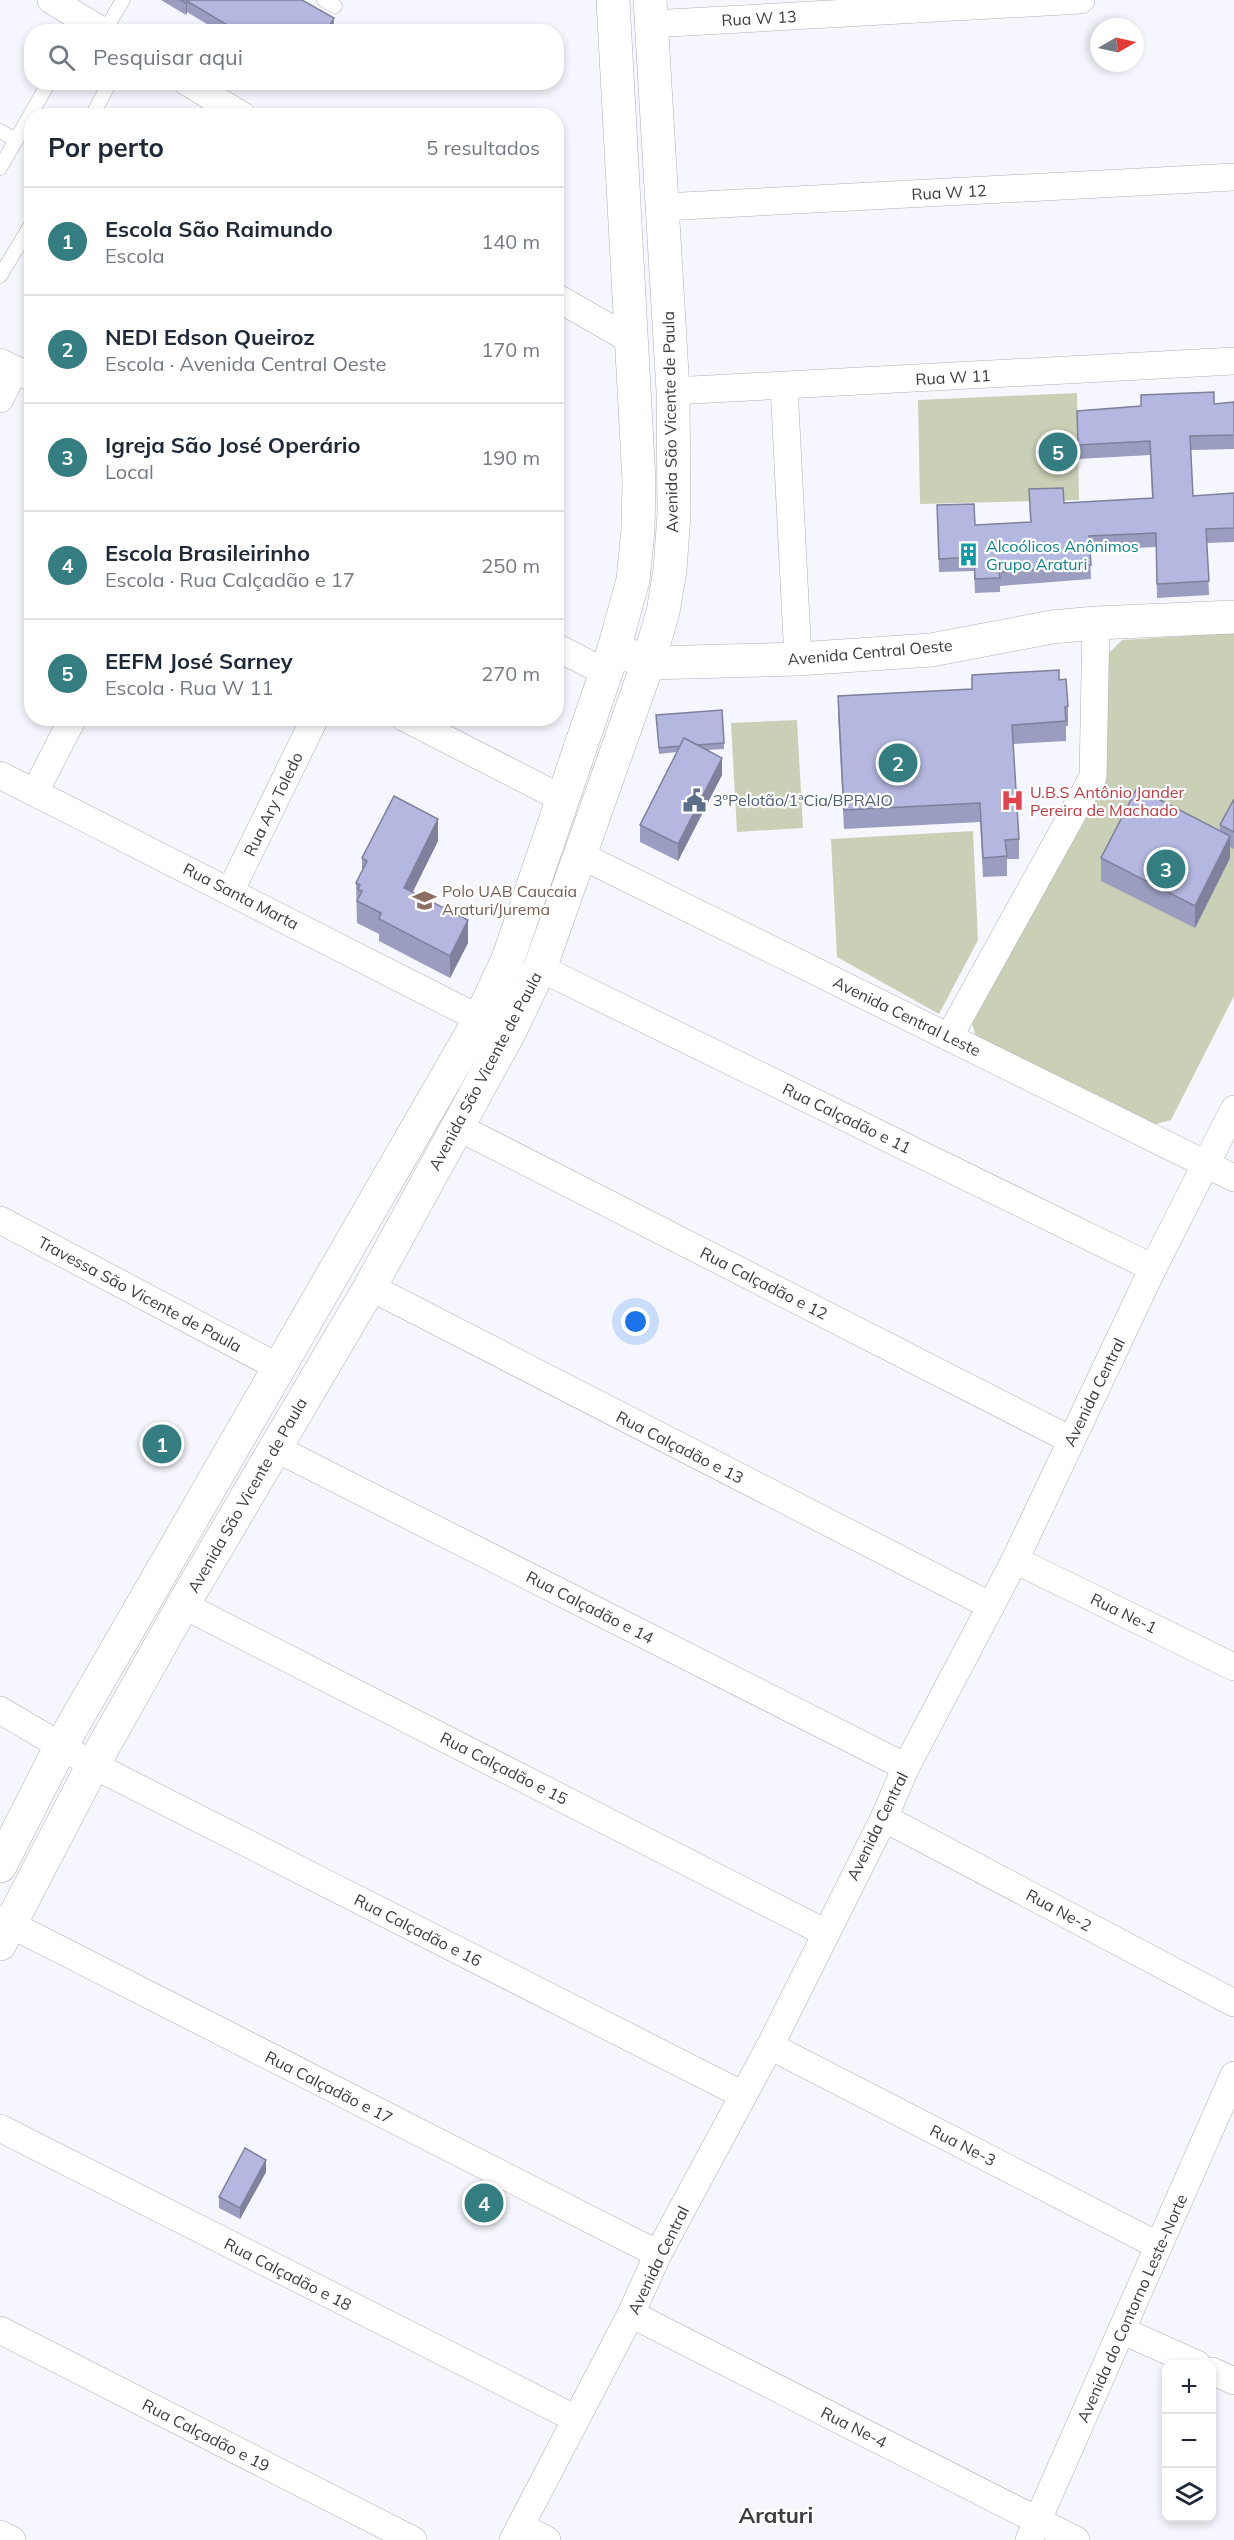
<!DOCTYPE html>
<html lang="pt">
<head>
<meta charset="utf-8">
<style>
  body { margin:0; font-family:Mulish,sans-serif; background:#f2f2f3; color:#1f2937 }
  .controls { position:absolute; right:18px; bottom:18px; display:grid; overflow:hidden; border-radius:12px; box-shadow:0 3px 9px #0003 }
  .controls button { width:54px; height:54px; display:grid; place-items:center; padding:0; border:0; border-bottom:2px solid #e0e1e3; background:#fff; color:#1f2937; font:30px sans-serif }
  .compass { position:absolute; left:1090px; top:18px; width:54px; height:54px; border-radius:50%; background:#fff; box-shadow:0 3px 9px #0003; rotate:81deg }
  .you { position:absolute; left:636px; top:1322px; width:21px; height:21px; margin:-15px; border:4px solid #fff; border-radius:50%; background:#1a73e8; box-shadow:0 0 0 9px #1a73e833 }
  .badge { display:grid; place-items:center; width:39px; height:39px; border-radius:50%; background:#347d81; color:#fff; font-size:20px; font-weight:700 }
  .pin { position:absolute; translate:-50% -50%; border:3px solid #fff; box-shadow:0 2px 6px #0006 }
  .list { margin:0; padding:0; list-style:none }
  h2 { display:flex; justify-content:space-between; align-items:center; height:78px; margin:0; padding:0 24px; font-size:26px }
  h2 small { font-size:20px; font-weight:400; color:#747a83 }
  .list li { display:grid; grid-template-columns:39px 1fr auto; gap:18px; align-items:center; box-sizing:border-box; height:108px; padding:0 24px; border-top:2px solid #e0e1e3 }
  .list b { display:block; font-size:22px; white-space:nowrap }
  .list p { margin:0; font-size:20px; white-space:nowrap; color:#747a83 }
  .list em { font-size:20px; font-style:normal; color:#747a83 }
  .icon { flex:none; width:33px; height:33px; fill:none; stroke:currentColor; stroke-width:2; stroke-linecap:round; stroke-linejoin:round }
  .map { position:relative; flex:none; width:1234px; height:2540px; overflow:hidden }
  .search { position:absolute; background:#fff; box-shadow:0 3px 9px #0003; left:24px; top:24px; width:540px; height:66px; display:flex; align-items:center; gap:15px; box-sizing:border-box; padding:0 21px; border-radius:24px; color:#747a83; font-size:22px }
  .panel { position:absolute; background:#fff; box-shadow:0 3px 9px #0003; left:24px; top:108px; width:540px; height:618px; border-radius:24px }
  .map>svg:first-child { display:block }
  .green { fill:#c9d0b6 }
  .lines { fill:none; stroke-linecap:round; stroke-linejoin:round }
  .service-casing { stroke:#aeafb7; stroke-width:15 }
  .minor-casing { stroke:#aeafb7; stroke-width:28 }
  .tertiary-casing { stroke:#aeafb7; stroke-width:34 }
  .primary-casing { stroke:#aeafb7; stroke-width:34 }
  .service { stroke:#fff; stroke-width:14 }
  .minor { stroke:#fff; stroke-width:27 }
  .tertiary { stroke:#fff; stroke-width:33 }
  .primary { stroke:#fff; stroke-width:33 }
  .wall { fill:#9b9dc0 }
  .shaded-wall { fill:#7e809c }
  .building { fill:#b4b7df; stroke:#7e809c; stroke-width:1.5 }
  .labels { text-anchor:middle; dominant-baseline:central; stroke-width:4.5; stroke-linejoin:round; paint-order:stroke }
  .street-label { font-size:16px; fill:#3c3d40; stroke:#fff }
  .culture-label { font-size:16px; fill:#0d838f; stroke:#fff; text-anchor:start }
  .health-label { font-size:16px; fill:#be3a42; stroke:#fff; text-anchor:start }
  .service-label { font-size:16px; fill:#4e5e75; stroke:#fff; text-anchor:start }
  .education-label { font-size:16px; fill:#785e54; stroke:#fff; text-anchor:start }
  .district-label { font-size:22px; font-weight:bold; fill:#3c3d40; stroke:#fff }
</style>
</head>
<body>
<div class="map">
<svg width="1234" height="2540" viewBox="0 0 1234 2540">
  <rect width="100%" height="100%" fill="#f6f7fe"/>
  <!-- green -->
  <g class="green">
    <path d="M1077 393 1079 500 920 504 918 400Z"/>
    <path d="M1234 633V996L1171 1120 1152 1125 977 1040 971 1020 1107 775 1108 654 1122 640Z"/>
    <path d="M797 720 803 828 737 832 731 723Z"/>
    <path d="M973 831 978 940 939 1014 837 957 831 839Z"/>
  </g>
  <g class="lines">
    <defs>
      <g id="service">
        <path d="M324 0 335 6"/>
        <path d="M104 32 123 0"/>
        <path d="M92 116 110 82"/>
        <path d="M0 131 16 140"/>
        <path d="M0 168 49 82"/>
        <path d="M0 276 32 223"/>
      </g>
      <g id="minor">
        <path d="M51 0 104 32"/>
        <path d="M651 24 1081 0"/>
        <path d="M187 82 243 116"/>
        <path d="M663 207 1234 177"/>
        <path d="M556 297 631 340"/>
        <path d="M0 362 32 378"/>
        <path d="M784 386 798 659"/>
        <path d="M673 391 1234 361"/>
        <path d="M0 399 15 369"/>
        <path d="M556 647 605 672"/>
        <path d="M405 718 561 798"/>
        <path d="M0 775 480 1019"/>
        <path d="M35 792 73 718"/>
        <path d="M580 855 1234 1178"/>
        <path d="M231 890 315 718"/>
        <path d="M540 968 1153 1268"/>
        <path d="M949 1037 1093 777 1096 623"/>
        <path d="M456 1126 1071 1440"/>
        <path d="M0 1220 280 1368"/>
        <path d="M370 1287 991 1606"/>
        <path d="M275 1448 906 1767"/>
        <path d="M1015 1560 1234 1667"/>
        <path d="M183 1605 824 1932"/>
        <path d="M0 1710 93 1765 743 2095"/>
        <path d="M884 1818 1234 2003"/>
        <path d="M0 1919 658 2254"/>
        <path d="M770 2046 1157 2245"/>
        <path d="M0 2128 576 2419"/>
        <path d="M631 2314 1076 2540"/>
        <path d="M0 2330 413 2540"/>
        <path d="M1123 2331 1197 2364"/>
        <path d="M1212 2371 1234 2381"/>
        <path d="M521 2527 547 2540"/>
        <path d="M0 2534 12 2540"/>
        <path d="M513 2540 631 2314 658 2254 770 2046 884 1818 906 1767 1015 1560 1153 1268 1234 1109"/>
        <path d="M1029 2540 1234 2075"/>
      </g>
      <path id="tertiary" d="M614 649 648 663 798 659 931 650 1052 627 1096 623 1234 617"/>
      <g id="primary">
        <path d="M0 1866 61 1746 480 1019 508 959 614 649 633 580 638 530 639 481 613 0"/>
        <path d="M0 1944 93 1765 183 1605 370 1287 511 1029 540 968 648 663 663 612 670 570 674 514 673 391 650 0"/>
      </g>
    </defs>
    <!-- service casing -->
    <use href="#service" class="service-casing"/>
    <!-- minor casing -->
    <use href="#minor" class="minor-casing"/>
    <!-- tertiary casing -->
    <use href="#tertiary" class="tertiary-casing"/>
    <!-- primary casing -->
    <use href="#primary" class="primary-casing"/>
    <!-- service -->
    <use href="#service" class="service"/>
    <!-- minor -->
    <use href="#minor" class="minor"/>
    <!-- tertiary -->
    <use href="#tertiary" class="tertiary"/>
    <!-- primary -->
    <use href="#primary" class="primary"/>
  </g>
  <!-- wall -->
  <g class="wall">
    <path d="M161 0H302L334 18 333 32H220L187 12 186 15Z"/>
    <path d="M1141 395 1214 404 1234 402V449L1191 450 1193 496 1234 493V542L1207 543 1209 595 1157 598 1156 547 1090 550 1091 579 1000 586V592L975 593 974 571 939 572 937 505 975 525 1030 522 1029 489 1064 503 1152 498 1150 455 1078 459 1077 411 1141 406Z"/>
    <path d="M972 675 1059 680 1068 706V726H1066V741L1013 744 1019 839V859H1007V876L983 877 980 822 844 829 838 715V696L972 689Z"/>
    <path d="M656 715 724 743V749L707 750 722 775 678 861 640 842V825L677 752 659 754Z"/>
    <path d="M1234 799V849L1230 847V858L1195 928 1101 881V858L1220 831V825Z"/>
    <path d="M438 841 412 892 468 943 450 978 379 941V934L357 923 356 883 362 871V858Z"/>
    <path d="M266 2172 240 2219 219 2208V2197Z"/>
  </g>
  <!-- shaded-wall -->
  <g class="shaded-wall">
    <path d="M187 1V12L186 15V3Z"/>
    <path d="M334 18 333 32H330V25Z"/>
    <path d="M722 758V775L678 861V844Z"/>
    <path d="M438 819V841L404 910V888Z"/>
    <path d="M1230 836V858L1195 928V906Z"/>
    <path d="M468 920V943L450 978V956Z"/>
    <path d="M266 2160V2172L240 2219V2208Z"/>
  </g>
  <!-- building -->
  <g class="building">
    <path d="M180 0H302L334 18 330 25 333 27 331 32H239L187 1 186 3Z"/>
    <path d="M163 112 169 116H161Z"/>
    <path d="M1214 392V404L1234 402V435L1190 436 1193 496 1234 493V528L1206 529 1209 581 1157 584 1156 533 1089 536 1091 565 999 572 1000 578 975 579 974 557 939 559 937 505 974 504 975 525 1031 522 1029 489 1063 488 1064 503 1153 498 1150 441 1078 445 1077 411 1141 406V395Z"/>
    <path d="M1059 670V680L1066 679 1068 706 1065 707 1066 721 1012 725 1019 839 1005 840 1007 856 983 858 980 803 844 810 838 696 972 689V675Z"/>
    <path d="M722 710 724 743 697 745 684 738 680 746 659 748 656 715Z"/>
    <path d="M684 738 722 758 678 844 640 825Z"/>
    <path d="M1137 788 1230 836 1195 906 1101 858Z"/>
    <path d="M394 796 438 819 404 888 468 920 450 956 379 919 381 913 357 901 362 891 358 889 360 885 356 883 367 861 362 858Z"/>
    <path d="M1234 799V832L1220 825Z"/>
    <path d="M245 2148 266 2160 240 2208 219 2197Z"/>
  </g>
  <!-- icons -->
  <defs>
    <symbol id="building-bare" viewBox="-9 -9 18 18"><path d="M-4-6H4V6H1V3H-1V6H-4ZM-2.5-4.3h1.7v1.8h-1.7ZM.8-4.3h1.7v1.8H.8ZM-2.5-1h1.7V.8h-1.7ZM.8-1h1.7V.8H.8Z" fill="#0f9aa8" stroke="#fff" stroke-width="2.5" paint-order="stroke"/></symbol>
    <symbol id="civic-bare" viewBox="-9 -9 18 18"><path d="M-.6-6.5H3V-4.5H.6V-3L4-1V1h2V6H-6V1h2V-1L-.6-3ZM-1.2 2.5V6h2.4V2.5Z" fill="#5c6f8a" stroke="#fff" stroke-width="2.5" paint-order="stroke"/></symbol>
    <symbol id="hospital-bare" viewBox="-9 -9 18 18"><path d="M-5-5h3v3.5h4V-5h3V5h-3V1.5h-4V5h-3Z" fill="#e0444e" stroke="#fff" stroke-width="2.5" paint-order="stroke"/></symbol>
    <symbol id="university-bare" viewBox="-9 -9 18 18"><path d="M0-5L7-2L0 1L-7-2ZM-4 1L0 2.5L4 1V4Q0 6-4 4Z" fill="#8d6e63" stroke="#fff" stroke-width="2.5" paint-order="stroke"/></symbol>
  </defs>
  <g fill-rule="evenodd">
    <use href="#building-bare" x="952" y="538" width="33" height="33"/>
    <use href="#civic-bare" x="678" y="784" width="33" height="33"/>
    <use href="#hospital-bare" x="996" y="784" width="33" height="33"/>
    <use href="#university-bare" x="408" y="884" width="33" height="33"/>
  </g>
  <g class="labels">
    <!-- street labels -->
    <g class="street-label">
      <text transform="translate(759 18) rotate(-3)">Rua W 13</text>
      <text transform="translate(949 192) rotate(-3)">Rua W 12</text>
      <text transform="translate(953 377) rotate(-3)">Rua W 11</text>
      <text transform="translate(670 422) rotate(-91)">Avenida São Vicente de Paula</text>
      <text transform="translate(870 652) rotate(-5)">Avenida Central Oeste</text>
      <text transform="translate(273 804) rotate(-64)">Rua Ary Toledo</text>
      <text transform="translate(241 896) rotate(27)">Rua Santa Marta</text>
      <text transform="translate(907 1016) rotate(26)">Avenida Central Leste</text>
      <text transform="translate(485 1071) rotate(-62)">Avenida São Vicente de Paula</text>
      <text transform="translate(847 1118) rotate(26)">Rua Calçadão e 11</text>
      <text transform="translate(764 1283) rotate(27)">Rua Calçadão e 12</text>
      <text transform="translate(140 1294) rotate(28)">Travessa São Vicente de Paula</text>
      <text transform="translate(1094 1392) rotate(-64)">Avenida Central</text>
      <text transform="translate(680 1447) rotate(27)">Rua Calçadão e 13</text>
      <text transform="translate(247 1495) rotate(-60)">Avenida São Vicente de Paula</text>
      <text transform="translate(590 1607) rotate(27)">Rua Calçadão e 14</text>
      <text transform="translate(1124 1613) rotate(26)">Rua Ne-1</text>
      <text transform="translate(504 1768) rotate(27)">Rua Calçadão e 15</text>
      <text transform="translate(877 1826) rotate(-64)">Avenida Central</text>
      <text transform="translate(1059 1910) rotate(28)">Rua Ne-2</text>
      <text transform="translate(418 1930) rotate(27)">Rua Calçadão e 16</text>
      <text transform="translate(329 2087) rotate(27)">Rua Calçadão e 17</text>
      <text transform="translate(963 2145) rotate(27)">Rua Ne-3</text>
      <text transform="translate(658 2260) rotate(-64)">Avenida Central</text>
      <text transform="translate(288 2274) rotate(27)">Rua Calçadão e 18</text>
      <text transform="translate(1132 2308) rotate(-66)">Avenida do Contorno Leste-Norte</text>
      <text transform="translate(854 2427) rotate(27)">Rua Ne-4</text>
      <text transform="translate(206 2435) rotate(27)">Rua Calçadão e 19</text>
    </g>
    <!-- culture labels -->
    <g class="culture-label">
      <text x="986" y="546">Alcoólicos Anônimos<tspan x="986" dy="18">Grupo Araturi</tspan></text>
    </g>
    <!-- health labels -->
    <g class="health-label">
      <text x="1030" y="792">U.B.S Antônio Jander<tspan x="1030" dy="18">Pereira de Machado</tspan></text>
    </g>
    <!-- service labels -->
    <g class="service-label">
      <text x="713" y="800">3ºPelotão/1ªCia/BPRAIO</text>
    </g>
    <!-- education labels -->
    <g class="education-label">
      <text x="442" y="891">Polo UAB Caucaia<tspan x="442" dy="18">Araturi/Jurema</tspan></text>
    </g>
    <!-- district labels -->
    <g class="district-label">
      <text x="776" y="2515">Araturi</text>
    </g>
  </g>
</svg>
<div class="controls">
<button>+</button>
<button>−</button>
<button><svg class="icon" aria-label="layers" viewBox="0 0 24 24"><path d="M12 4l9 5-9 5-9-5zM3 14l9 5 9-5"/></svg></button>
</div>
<svg class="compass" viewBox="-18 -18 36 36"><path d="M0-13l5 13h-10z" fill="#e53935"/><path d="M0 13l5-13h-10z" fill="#747a83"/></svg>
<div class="you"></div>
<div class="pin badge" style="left:162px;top:1444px">1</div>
<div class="pin badge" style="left:898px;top:763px">2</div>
<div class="pin badge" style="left:1166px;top:869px">3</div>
<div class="pin badge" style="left:484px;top:2203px">4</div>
<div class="pin badge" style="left:1058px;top:452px">5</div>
<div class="search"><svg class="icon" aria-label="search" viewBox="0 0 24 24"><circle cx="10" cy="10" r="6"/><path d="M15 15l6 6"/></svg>Pesquisar aqui</div>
<section class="panel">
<h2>Por perto<small>5 resultados</small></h2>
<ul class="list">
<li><span class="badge">1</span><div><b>Escola São Raimundo</b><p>Escola</p></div><em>140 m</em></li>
<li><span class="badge">2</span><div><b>NEDI Edson Queiroz</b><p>Escola · Avenida Central Oeste</p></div><em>170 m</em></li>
<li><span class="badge">3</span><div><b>Igreja São José Operário</b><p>Local</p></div><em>190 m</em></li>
<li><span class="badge">4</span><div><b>Escola Brasileirinho</b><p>Escola · Rua Calçadão e 17</p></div><em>250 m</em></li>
<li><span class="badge">5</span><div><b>EEFM José Sarney</b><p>Escola · Rua W 11</p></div><em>270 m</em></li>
</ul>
</section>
</div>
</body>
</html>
